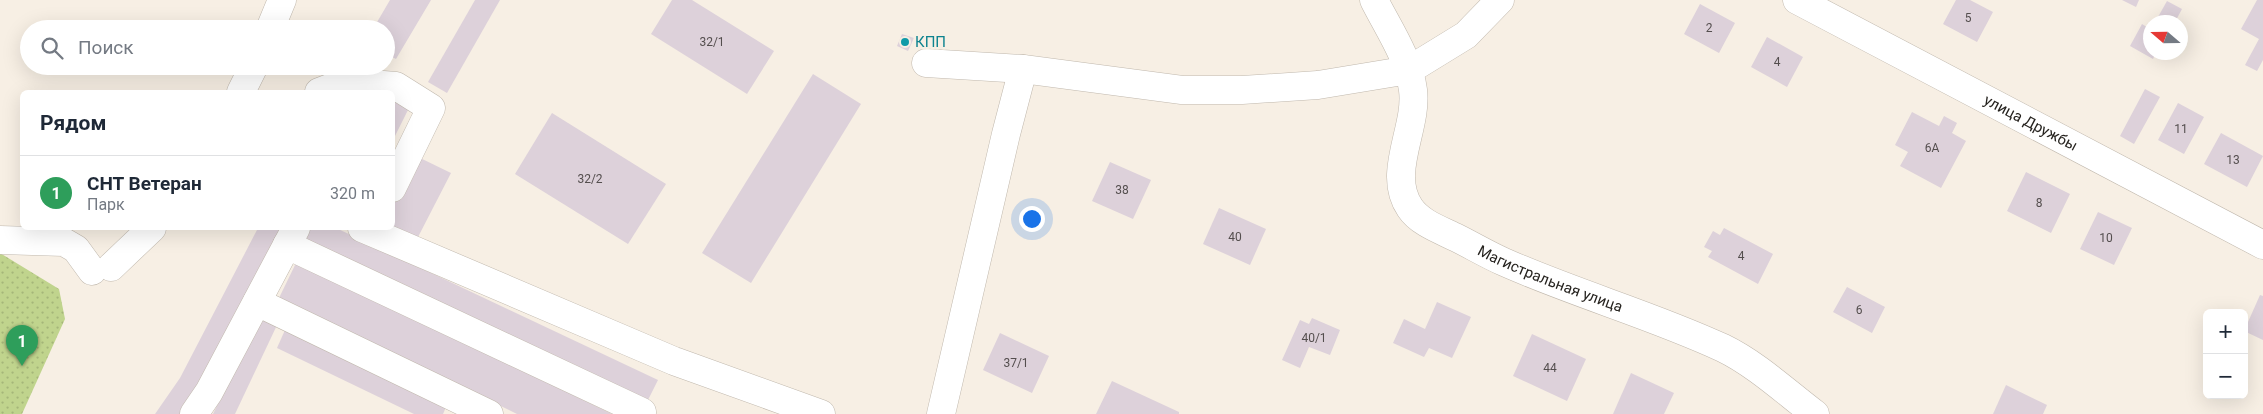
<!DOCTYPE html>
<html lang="ru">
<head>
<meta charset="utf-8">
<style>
  body { margin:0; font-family:Roboto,sans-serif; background:#f2f2f3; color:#1f2937 }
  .controls { position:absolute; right:15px; bottom:15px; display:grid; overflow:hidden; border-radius:8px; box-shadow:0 5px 20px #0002 }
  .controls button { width:45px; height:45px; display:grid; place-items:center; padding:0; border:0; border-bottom:1px solid #e0e1e3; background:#fff; color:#1f2937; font:25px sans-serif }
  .compass { position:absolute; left:2143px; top:15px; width:45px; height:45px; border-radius:50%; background:#fff; box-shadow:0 5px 20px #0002; rotate:290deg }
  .you { position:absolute; left:1031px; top:218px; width:18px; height:18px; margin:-12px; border:4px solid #fff; border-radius:50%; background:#1a73e8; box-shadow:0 0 0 8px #1a73e833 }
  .badge { display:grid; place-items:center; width:32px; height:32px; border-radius:50%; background:#2563eb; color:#fff; font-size:16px; font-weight:700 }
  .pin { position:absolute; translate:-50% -41px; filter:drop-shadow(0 1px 2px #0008) }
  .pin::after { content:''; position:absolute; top:26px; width:18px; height:15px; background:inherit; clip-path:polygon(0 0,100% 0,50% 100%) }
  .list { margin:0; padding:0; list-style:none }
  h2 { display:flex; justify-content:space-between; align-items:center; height:65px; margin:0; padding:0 20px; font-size:21px }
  h2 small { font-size:16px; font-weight:400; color:#747a83 }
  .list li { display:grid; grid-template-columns:32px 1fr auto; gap:15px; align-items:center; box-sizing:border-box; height:75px; padding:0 20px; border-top:1px solid #e0e1e3 }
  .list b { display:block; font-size:19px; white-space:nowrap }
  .list p { margin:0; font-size:16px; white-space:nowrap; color:#747a83 }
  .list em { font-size:16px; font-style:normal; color:#747a83 }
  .icon { flex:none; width:28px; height:28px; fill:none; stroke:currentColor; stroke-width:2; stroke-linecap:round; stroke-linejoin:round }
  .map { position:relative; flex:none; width:2263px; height:414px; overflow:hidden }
  .search { position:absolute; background:#fff; box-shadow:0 5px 20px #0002; left:20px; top:20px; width:375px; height:55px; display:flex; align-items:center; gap:12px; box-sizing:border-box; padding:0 18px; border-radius:28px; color:#747a83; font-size:19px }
  .panel { position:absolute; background:#fff; box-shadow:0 5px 20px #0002; left:20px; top:90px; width:375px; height:140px; border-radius:8px }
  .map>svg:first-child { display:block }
  .garden { fill:url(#garden-dots) }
  .building { fill:#ddd1da }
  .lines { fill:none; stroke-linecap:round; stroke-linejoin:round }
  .minor-casing { stroke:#c0b8ad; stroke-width:29 }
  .minor { stroke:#fff; stroke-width:28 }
  .culture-dot { fill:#0f9aa8; stroke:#f7efe4; stroke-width:2 }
  .labels { text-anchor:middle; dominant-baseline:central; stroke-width:5; stroke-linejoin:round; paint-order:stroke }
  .number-label { font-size:12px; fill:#544e4e }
  .culture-label { font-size:15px; fill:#0d838f; stroke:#f7efe4; text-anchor:start }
  .street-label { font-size:15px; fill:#26231f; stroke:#f7efe4 }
</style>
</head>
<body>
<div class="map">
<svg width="2263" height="414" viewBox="0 0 2263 414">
  <defs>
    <pattern id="garden-dots" width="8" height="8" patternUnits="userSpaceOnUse" patternTransform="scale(1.25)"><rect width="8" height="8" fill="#c0d48d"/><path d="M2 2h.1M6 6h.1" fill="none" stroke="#a5b679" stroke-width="1.8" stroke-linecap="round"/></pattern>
  </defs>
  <rect width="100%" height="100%" fill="#f7efe4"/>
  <!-- garden -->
  <path class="garden" d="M0 253 59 289 65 319 22 414H0Z"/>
  <!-- building -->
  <g class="building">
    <path d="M390 0H431L396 59 386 54V29H373Z"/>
    <path d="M475 0H500L447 93 428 82Z"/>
    <path d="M672 0H692L774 51 747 94 651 34Z"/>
    <path d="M1956 0H1970L1993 12 1977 42 1943 24Z"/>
    <path d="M2122 0H2139L2136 7Z"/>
    <path d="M2257 0H2263V60L2257 71 2245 65 2259 39 2241 29Z"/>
    <path d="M2167 1 2182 9 2175 22H2168L2158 17Z"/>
    <path d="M1700 4 1735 23 1719 53 1684 34Z"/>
    <path d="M2142 24 2150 29V52H2156L2153 59 2130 46Z"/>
    <path d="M902 34 914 38 908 51 897 46Z"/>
    <path d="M1767 37 1803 57 1787 87 1751 67Z"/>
    <path d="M813 74 861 104 751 283 702 253Z"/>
    <path d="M2145 89 2160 97 2134 144 2120 136Z"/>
    <path d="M392 100 409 108 392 142Z"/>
    <path d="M2178 103 2204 117 2184 154 2158 140Z"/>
    <path d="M1912 112 1939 126 1944 116 1957 123 1952 133 1966 141 1941 188 1900 166 1908 152 1895 145Z"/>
    <path d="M552 113 666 184 628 244 515 174Z"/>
    <path d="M2221 133 2263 156 2247 187 2204 164Z"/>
    <path d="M416 156 451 173 417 239 392 226V202Z"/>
    <path d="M1110 162 1151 180 1133 219 1092 201Z"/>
    <path d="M2026 172 2070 194 2051 233 2007 211Z"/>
    <path d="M1219 208 1266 229 1250 265 1203 244Z"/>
    <path d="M2098 212 2132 228 2114 265 2080 249Z"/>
    <path d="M258 228H282L200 386 180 414H155L180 378Z"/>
    <path d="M309 228H336L658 380 647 402 304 239Z"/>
    <path d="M1724 228 1773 254 1758 284 1708 257 1712 251 1704 247 1713 231 1720 235Z"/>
    <path d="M297 261 612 414H517L279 298Z"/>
    <path d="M1847 287 1885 307 1872 333 1833 312Z"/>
    <path d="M2260 295 2263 296V340L2244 331Z"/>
    <path d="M1437 302 1471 317 1452 358 1429 348 1424 357 1393 343 1404 319 1425 329Z"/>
    <path d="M261 315 278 323 235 414H213Z"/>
    <path d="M1312 318 1340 330 1330 355 1309 347 1300 368 1282 360 1300 320 1309 324Z"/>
    <path d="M285 330 446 407 443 414H414L277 348Z"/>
    <path d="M1000 333 1049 356 1032 393 983 370Z"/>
    <path d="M1532 334 1586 359 1567 401 1513 376Z"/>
    <path d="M1631 373 1674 393 1664 414H1613Z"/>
    <path d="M1112 381 1179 412V414H1096Z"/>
    <path d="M2006 385 2047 405 2043 414H1993Z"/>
  </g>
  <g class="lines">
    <defs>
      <g id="minor">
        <path id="s1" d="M1374 0C1388 28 1409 58 1413 90 1418 128 1386 173 1410 208 1420 223 1441 230 1457 238 1473 246 1488 255 1504 262 1576 294 1652 315 1723 348 1756 364 1786 392 1815 414"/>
        <path id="s2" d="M1797 0 2263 245"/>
        <path d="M270 29 282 0"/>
        <path d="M926 63 1023 69 1182 90H1242L1318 85 1409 70 1466 35 1500 0"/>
        <path d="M241 92 254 66"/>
        <path d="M319 92 345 82 396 86 431 108 392 188"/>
        <path d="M362 228 674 361 821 414"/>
        <path d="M0 240 64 242 76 249 92 271"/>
        <path d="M287 245 642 412"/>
        <path d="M111 267 152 228"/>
        <path d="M257 302 489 414"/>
        <path d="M194 414 209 392 296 228"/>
        <path d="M941 414 1006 134 1023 69"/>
      </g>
    </defs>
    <!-- minor casing -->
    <use href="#minor" class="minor-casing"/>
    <!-- minor -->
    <use href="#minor" class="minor"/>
  </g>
  <!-- markers -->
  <circle class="culture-dot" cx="905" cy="42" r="5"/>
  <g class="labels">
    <!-- number labels -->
    <g class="number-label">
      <text x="1968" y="18">5</text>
      <text x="1709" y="28">2</text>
      <text x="712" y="42">32/1</text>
      <text x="1777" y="62">4</text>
      <text x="2181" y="129">11</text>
      <text x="1932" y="148">6А</text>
      <text x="2233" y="160">13</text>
      <text x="590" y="179">32/2</text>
      <text x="1122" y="190">38</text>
      <text x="2039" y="203">8</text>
      <text x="1235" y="237">40</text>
      <text x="2106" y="238">10</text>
      <text x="1741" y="256">4</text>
      <text x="1859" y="310">6</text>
      <text x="1314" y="338">40/1</text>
      <text x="1016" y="363">37/1</text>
      <text x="1550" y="368">44</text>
    </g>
    <!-- culture labels -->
    <g class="culture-label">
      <text x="915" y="42">КПП</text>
    </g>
    <!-- street labels -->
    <g class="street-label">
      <text stroke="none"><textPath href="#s2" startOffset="264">улица Дружбы</textPath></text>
      <text stroke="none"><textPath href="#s1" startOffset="378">Магистральная улица</textPath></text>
    </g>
  </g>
</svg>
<div class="controls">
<button>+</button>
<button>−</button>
</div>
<svg class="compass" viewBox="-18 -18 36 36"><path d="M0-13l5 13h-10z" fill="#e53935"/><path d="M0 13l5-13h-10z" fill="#747a83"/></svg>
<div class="you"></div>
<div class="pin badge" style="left:22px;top:366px;background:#2e9e5b">1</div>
<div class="search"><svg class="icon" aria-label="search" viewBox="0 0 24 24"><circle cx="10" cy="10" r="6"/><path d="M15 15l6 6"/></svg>Поиск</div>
<section class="panel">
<h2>Рядом<small></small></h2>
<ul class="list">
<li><span class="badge" style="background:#2e9e5b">1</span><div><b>СНТ Ветеран</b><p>Парк</p></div><em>320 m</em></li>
</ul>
</section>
</div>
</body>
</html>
